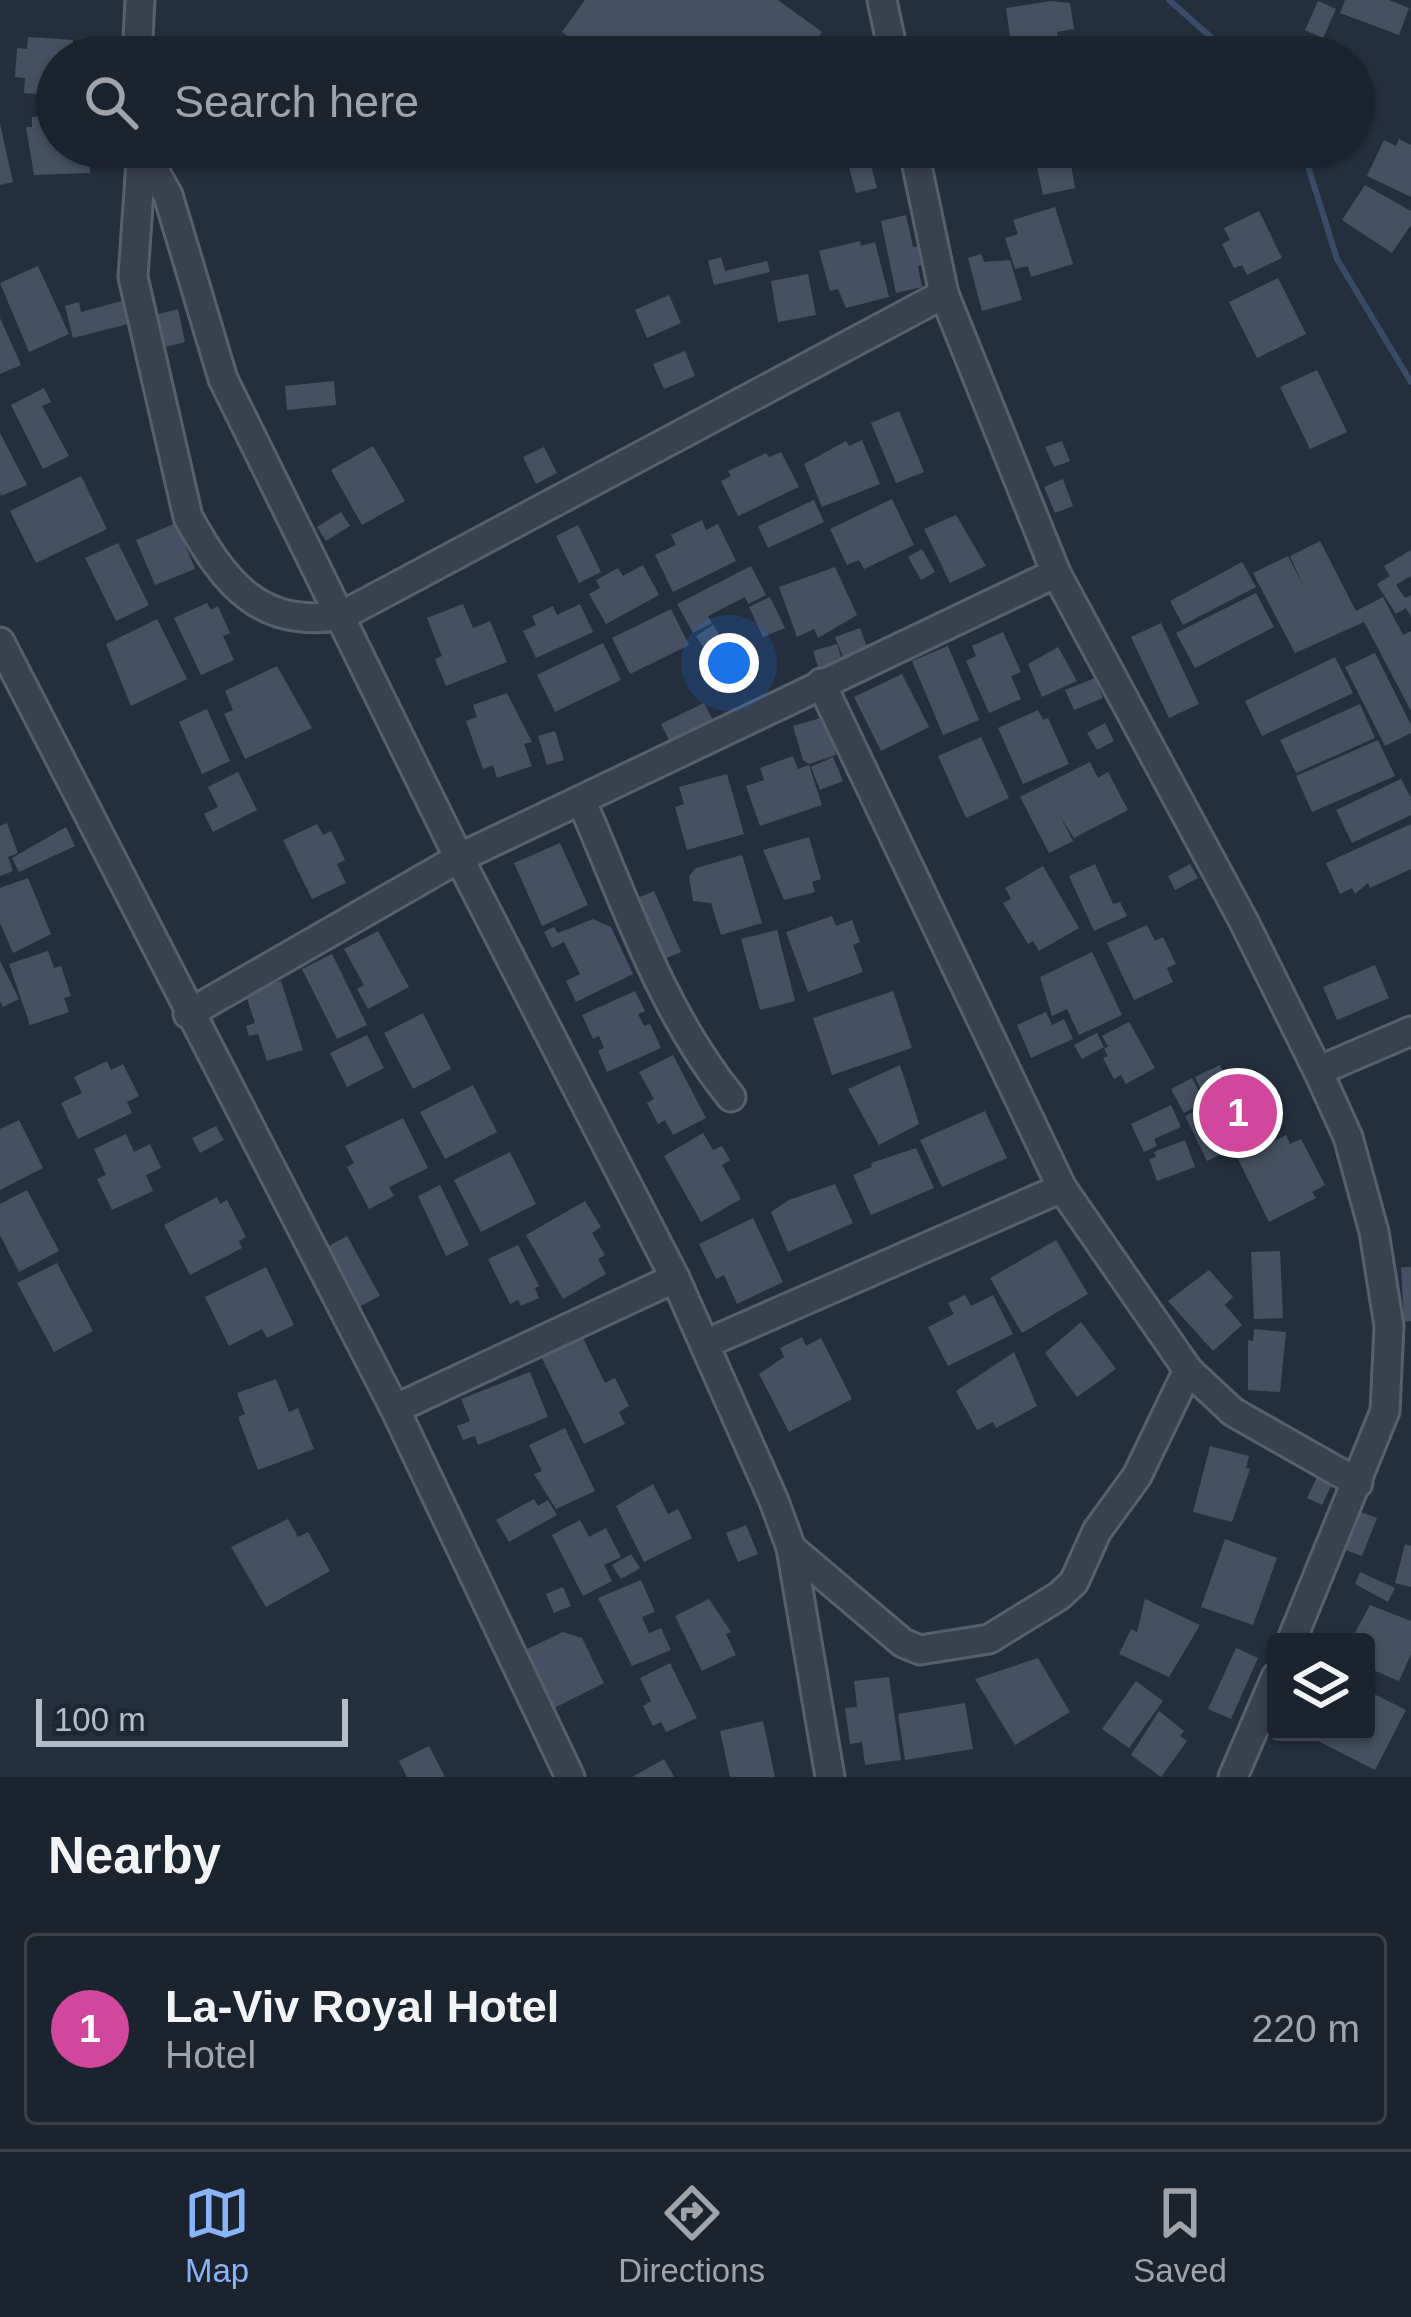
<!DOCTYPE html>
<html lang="en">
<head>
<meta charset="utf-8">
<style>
  body { margin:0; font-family:Arial,sans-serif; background:#282f3a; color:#f1f3f6 }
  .controls { position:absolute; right:36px; bottom:36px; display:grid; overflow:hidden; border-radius:12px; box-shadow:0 3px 9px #0004 }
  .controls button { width:108px; height:108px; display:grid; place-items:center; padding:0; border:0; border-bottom:3px solid #39404a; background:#1b232e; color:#f1f3f6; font:60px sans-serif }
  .scale { position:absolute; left:36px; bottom:30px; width:312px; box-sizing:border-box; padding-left:12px; border:6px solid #b4bcc9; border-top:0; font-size:33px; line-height:42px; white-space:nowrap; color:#b4bcc9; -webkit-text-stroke:9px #1d2633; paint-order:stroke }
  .you { position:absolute; left:729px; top:663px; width:42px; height:42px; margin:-30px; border:9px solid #fff; border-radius:50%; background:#1a73e8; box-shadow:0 0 0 18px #1a73e833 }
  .badge { display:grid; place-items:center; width:78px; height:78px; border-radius:50%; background:#8ab4f8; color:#fff; font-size:39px; font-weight:700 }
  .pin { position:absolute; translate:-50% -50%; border:6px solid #fff; box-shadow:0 3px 12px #0006 }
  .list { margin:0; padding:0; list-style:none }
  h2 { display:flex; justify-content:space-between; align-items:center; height:156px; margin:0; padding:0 48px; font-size:51px }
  h2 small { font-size:39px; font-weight:400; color:#a0a4aa }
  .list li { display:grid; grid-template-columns:78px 1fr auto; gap:36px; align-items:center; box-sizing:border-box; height:192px; margin:0 24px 24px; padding:0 24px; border:3px solid #39404a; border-radius:12px }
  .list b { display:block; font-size:45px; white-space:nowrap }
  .list p { margin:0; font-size:39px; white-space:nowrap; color:#a0a4aa }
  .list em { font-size:39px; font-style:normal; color:#a0a4aa }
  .icon { flex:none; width:66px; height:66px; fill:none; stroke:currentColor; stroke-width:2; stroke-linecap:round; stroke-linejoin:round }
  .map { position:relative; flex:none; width:1411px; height:1777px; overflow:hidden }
  .search { position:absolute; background:#1b232e; box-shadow:0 3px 9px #0004; left:36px; right:36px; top:36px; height:132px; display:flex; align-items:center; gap:30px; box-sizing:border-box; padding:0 42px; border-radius:66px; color:#a0a4aa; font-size:45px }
  .sheet { height:372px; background:#1b232e }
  nav { display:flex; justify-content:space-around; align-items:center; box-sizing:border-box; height:168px; border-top:3px solid #39404a; background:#1b232e; font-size:33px; color:#a0a4aa }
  nav a { display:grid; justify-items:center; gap:6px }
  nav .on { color:#8ab4f8 }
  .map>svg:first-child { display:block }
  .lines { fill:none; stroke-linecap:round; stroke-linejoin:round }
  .stream { stroke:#394c67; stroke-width:6 }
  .building { fill:#455162 }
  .minor-casing { stroke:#565f6c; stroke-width:33 }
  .minor { stroke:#38414e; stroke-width:27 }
</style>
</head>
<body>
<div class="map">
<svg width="1411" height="1777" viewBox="0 0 1411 1777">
  <rect width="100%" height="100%" fill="#242f3e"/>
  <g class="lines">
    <!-- stream -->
    <g class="stream">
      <path d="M1169 0 1212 38 1244 57"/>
      <path d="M1302 147 1337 259 1411 382"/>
    </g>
  </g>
  <!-- building -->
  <g class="building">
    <path d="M585 0H778L822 32 804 57H597L562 32Z"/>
    <path d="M1345 0H1389L1409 8 1399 35 1340 13Z"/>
    <path d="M1051 1 1070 3 1074 29 1057 32 1061 57H1013L1006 8Z"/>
    <path d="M1318 1 1336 9 1323 38 1305 30Z"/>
    <path d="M28 37 73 40 72 57H57V95L24 93 25 78 15 77 17 48 27 49Z"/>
    <path d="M57 116V147H89L90 173 34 175 26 127H32V117Z"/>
    <path d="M0 124 13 182 0 185Z"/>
    <path d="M1399 139 1411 145V197L1367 176 1384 140 1396 146Z"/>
    <path d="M868 154 877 188 856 193 847 160Z"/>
    <path d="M1070 159 1075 188 1043 195 1037 166Z"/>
    <path d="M1365 185 1411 211V225L1392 253 1342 220Z"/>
    <path d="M1055 207 1073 264 1031 277 1028 266 1015 269 1005 238 1018 234 1013 220Z"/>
    <path d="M1259 211 1282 258 1247 275 1242 265 1234 268 1222 244 1230 240 1224 228Z"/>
    <path d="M906 215 913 247 922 246 925 264 918 266 922 287 896 293 881 221Z"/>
    <path d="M860 241 861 246 875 242 889 297 846 308 838 289 830 291 819 251Z"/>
    <path d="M981 254 984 262 1010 260 1022 300 982 311 968 258Z"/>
    <path d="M721 257 725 271 767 261 770 272 714 285 708 261Z"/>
    <path d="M38 266 69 334 29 352 0 283Z"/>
    <path d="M808 274 816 315 778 322 771 281Z"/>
    <path d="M1278 278 1306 334 1257 358 1229 302Z"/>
    <path d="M669 295 681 323 647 338 635 310Z"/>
    <path d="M122 301 128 324 73 338 65 306 79 302 81 312Z"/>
    <path d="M178 309 185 342 157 349 152 316Z"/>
    <path d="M0 318 21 365 0 374Z"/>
    <path d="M685 351 695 376 664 389 653 364Z"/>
    <path d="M1317 370 1347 432 1310 449 1280 387Z"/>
    <path d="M334 381 336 405 287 410 285 386Z"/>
    <path d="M44 388 51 402 42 406 69 456 43 469 11 405Z"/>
    <path d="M899 411 924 472 896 483 871 423Z"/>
    <path d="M0 433 27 485 1 496 0 493Z"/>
    <path d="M862 440 880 484 822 507 804 464 846 441 849 446Z"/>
    <path d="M1062 441 1070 461 1054 467 1045 447Z"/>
    <path d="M373 446 405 501 362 525 331 470Z"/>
    <path d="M544 447 557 473 536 484 523 457Z"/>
    <path d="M781 452 799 487 738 516 721 481 731 476 728 471 766 453 769 457Z"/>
    <path d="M81 476 107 529 36 563 10 511Z"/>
    <path d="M1063 479 1073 506 1055 513 1044 487Z"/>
    <path d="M892 499 914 545 864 569 859 560 847 565 830 529Z"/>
    <path d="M814 500 824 522 768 548 758 526Z"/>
    <path d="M341 512 350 526 326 541 317 527Z"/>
    <path d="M956 515 986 566 950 583 924 529Z"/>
    <path d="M702 520 706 530 718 524 736 561 673 592 655 555 676 545 671 535Z"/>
    <path d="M176 523 195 569 155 585 136 540Z"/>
    <path d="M578 525 601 572 579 583 556 536Z"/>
    <path d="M1320 541 1356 611 1383 597 1403 635 1411 631V711L1364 622 1295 653 1253 573 1288 556 1303 585 1290 556Z"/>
    <path d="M118 543 149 605 116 621 85 558Z"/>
    <path d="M922 549 935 572 921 580 908 557Z"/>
    <path d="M1411 550V576L1396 585 1405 598 1411 595V617L1406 608 1396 614 1377 584 1390 576 1384 566Z"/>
    <path d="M1242 562 1256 587 1183 625 1170 601Z"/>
    <path d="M643 565 659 595 606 624 589 594 600 588 596 580 618 568 623 576Z"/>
    <path d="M751 566 766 595 748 604 745 597 708 616 712 623 693 633 677 604Z"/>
    <path d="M835 567 857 615 818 638 814 629 797 637 779 587Z"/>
    <path d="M1256 593 1274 627 1195 668 1176 633Z"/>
    <path d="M770 597 785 628 763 637 749 607Z"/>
    <path d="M207 603 211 610 218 606 230 633 223 636 234 660 201 675 174 618Z"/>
    <path d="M463 604 473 628 490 621 507 662 446 686 435 659 442 656 427 618Z"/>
    <path d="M580 604 593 632 536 658 523 631 536 625 532 616 553 606 557 615Z"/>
    <path d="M671 609 689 645 630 674 612 638Z"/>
    <path d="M157 619 187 679 131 706 106 644Z"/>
    <path d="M1161 623 1199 704 1169 718 1131 637Z"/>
    <path d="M713 625 723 640 706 651 696 636Z"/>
    <path d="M860 628 867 647 843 657 835 637Z"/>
    <path d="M1003 632 1021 672 1011 676 1021 699 989 713 966 661 976 656 972 646Z"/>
    <path d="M603 643 621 680 555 712 537 675Z"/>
    <path d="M837 644 843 664 819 670 813 651Z"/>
    <path d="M948 646 979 720 943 735 912 661Z"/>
    <path d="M1058 647 1077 681 1042 697 1028 664Z"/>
    <path d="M1375 653 1411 725V733L1385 746 1345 667Z"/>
    <path d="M1335 657 1353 693 1262 736 1245 701Z"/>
    <path d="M277 666 312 728 245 759 224 714 233 710 225 691Z"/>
    <path d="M902 674 929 727 881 751 854 697Z"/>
    <path d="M1095 678 1103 698 1074 710 1065 690Z"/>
    <path d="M507 693 532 742 524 744 532 766 497 778 493 765 483 769 466 721 477 717 473 705Z"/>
    <path d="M704 703 714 722 671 744 661 724Z"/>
    <path d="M1360 704 1375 738 1296 773 1280 740Z"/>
    <path d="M207 709 230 761 202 774 179 722Z"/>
    <path d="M1038 710 1043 720 1048 718 1069 764 1023 784 998 728Z"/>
    <path d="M824 717 836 755 809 764 803 760 793 726Z"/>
    <path d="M1105 723 1114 741 1097 750 1087 733Z"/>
    <path d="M555 731 564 760 547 765 538 736Z"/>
    <path d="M981 737 1009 798 966 818 938 756Z"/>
    <path d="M1378 740 1395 776 1312 812 1296 776Z"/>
    <path d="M793 756 798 769 809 765 822 805 760 826 746 786 764 780 760 768Z"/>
    <path d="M833 757 843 781 820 790 811 767Z"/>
    <path d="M1090 762 1098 778 1108 772 1128 810 1074 838 1060 816 1073 841 1049 853 1020 797Z"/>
    <path d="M238 772 257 810 213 832 204 814 218 807 208 787Z"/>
    <path d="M727 774 744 834 687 850 675 807 684 804 679 787Z"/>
    <path d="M1401 779 1411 798V815L1352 843 1336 810Z"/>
    <path d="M7 823 18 853 8 857 13 871 0 876V826Z"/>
    <path d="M317 824 323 835 331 831 345 860 337 864 346 883 312 899 283 840Z"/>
    <path d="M1411 824V869L1370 888 1368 883 1355 894 1352 888 1340 894 1326 863Z"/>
    <path d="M66 827 75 846 19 872 12 858Z"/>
    <path d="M809 837 821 879 812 882 815 892 784 900 763 850Z"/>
    <path d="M560 843 588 905 542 926 514 863Z"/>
    <path d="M742 855 762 923 721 935 711 903 693 901 689 876 696 868Z"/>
    <path d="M1095 864 1113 904 1120 902 1127 916 1094 931 1069 876Z"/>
    <path d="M1190 864 1198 878 1175 890 1168 876Z"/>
    <path d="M1043 866 1079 928 1039 951 1033 941 1028 944 1003 903 1011 899 1005 888Z"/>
    <path d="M28 878 51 934 13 953 0 923V888Z"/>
    <path d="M654 891 681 952 655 963 628 902Z"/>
    <path d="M832 916 836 926 852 920 860 942 853 945 863 972 808 992 786 932Z"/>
    <path d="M593 919 611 927 633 974 576 1002 566 981 580 974 564 942 552 948 544 932 554 927 558 933Z"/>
    <path d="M1147 925 1155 941 1163 937 1176 964 1167 968 1173 982 1134 1000 1107 943Z"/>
    <path d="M777 930 795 1001 760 1010 741 939Z"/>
    <path d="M378 931 409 987 368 1009 357 989 364 985 344 949Z"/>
    <path d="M48 951 54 968 61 966 71 996 64 998 69 1012 30 1025 9 964Z"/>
    <path d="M1092 952 1122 1015 1079 1035 1067 1009 1052 1016 1040 977Z"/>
    <path d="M332 954 367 1025 337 1039 302 969Z"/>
    <path d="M0 961 19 999 3 1007 0 1001Z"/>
    <path d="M1375 965 1389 998 1337 1020 1323 987Z"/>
    <path d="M281 981 303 1050 267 1061 258 1034 249 1036 246 1026 255 1023 245 992Z"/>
    <path d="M635 991 645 1011 638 1014 644 1026 650 1024 661 1048 607 1072 598 1051 604 1048 599 1036 593 1039 582 1015Z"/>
    <path d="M893 991 912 1048 832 1075 813 1018Z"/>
    <path d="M1046 1012 1052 1025 1064 1019 1073 1039 1031 1058 1017 1025Z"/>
    <path d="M423 1013 451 1069 413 1089 384 1033Z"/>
    <path d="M1129 1022 1155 1068 1126 1084 1121 1075 1114 1079 1103 1058 1108 1056 1104 1049 1116 1042 1108 1046 1102 1036Z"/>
    <path d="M1097 1033 1104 1047 1082 1059 1074 1045Z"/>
    <path d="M367 1035 384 1068 347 1087 330 1053Z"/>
    <path d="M673 1055 706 1118 673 1135 665 1120 658 1124 647 1103 654 1099 639 1072Z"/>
    <path d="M107 1061 111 1070 123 1064 139 1096 127 1102 132 1113 78 1139 61 1103 82 1093 74 1077Z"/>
    <path d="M900 1065 919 1124 879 1145 848 1089Z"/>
    <path d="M1220 1065 1228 1083 1203 1095 1195 1077Z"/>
    <path d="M1192 1078 1205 1102 1184 1113 1171 1089Z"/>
    <path d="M1252 1084 1258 1097 1274 1090 1282 1106 1271 1111 1279 1127 1207 1161 1185 1116Z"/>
    <path d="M473 1085 497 1132 445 1159 420 1112Z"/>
    <path d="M1171 1105 1181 1127 1154 1139 1157 1146 1144 1152 1131 1124Z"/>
    <path d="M985 1111 1007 1158 942 1187 920 1140Z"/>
    <path d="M403 1118 428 1168 389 1187 394 1196 369 1209 347 1167 354 1163 345 1146Z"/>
    <path d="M19 1120 43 1168 0 1190V1129Z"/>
    <path d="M216 1126 224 1140 200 1153 192 1138Z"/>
    <path d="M703 1133 713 1150 722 1146 730 1160 722 1165 741 1199 701 1222 664 1156Z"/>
    <path d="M126 1134 134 1152 150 1144 161 1168 146 1175 153 1191 112 1210 97 1179 106 1175 94 1149Z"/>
    <path d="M1286 1135 1290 1144 1301 1139 1325 1185 1312 1192 1316 1198 1269 1222 1238 1159Z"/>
    <path d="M1185 1140 1195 1167 1157 1181 1149 1159 1156 1157 1154 1152Z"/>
    <path d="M916 1148 934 1188 871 1215 853 1175 872 1167 871 1163Z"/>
    <path d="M510 1152 536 1204 481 1232 454 1180Z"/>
    <path d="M835 1184 853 1223 788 1252 771 1212 789 1200Z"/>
    <path d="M440 1185 469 1245 446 1256 418 1196Z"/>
    <path d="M27 1190 59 1251 19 1272 0 1235V1204Z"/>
    <path d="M217 1197 220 1204 227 1200 246 1237 239 1241 242 1248 190 1275 164 1225Z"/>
    <path d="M585 1201 601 1227 592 1233 605 1255 598 1259 606 1274 563 1299 526 1235Z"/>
    <path d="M753 1218 783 1282 737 1304 724 1275 716 1279 699 1244Z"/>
    <path d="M347 1236 380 1296 359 1307 327 1247Z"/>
    <path d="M1056 1240 1088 1294 1022 1333 990 1278Z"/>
    <path d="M518 1245 539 1286 535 1288 539 1298 521 1306 518 1300 510 1304 488 1259Z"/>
    <path d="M1280 1251 1283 1318 1254 1319 1251 1252Z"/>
    <path d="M57 1263 93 1331 54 1352 17 1283Z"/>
    <path d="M266 1267 294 1325 267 1338 262 1329 229 1346 205 1297Z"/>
    <path d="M1401 1267H1411V1321L1404 1322Z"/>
    <path d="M1209 1270 1233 1297 1225 1305 1242 1325 1213 1351 1168 1301Z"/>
    <path d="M965 1295 971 1306 993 1295 1013 1334 948 1366 928 1327 954 1314 948 1303Z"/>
    <path d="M1081 1322 1116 1369 1077 1397 1045 1353Z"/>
    <path d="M1254 1329 1286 1332 1280 1392 1248 1390V1340L1253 1341Z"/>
    <path d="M580 1332 605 1383 615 1378 629 1406 619 1412 625 1424 584 1444 539 1352Z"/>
    <path d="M802 1337 806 1346 821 1338 852 1399 789 1432 759 1374 784 1357 780 1348Z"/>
    <path d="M1014 1352 1037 1406 996 1428 993 1422 977 1430 956 1391Z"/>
    <path d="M530 1372 548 1417 478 1445 475 1436 463 1440 457 1426 470 1421 461 1399Z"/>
    <path d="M276 1379 289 1412 298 1408 314 1449 258 1470 238 1417 245 1414 237 1393Z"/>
    <path d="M565 1428 595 1491 556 1509 534 1474 542 1471 529 1445Z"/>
    <path d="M1210 1446 1249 1456 1246 1468 1250 1469 1232 1522 1193 1512Z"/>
    <path d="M1317 1477 1332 1484 1322 1505 1307 1498Z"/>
    <path d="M653 1484 668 1514 678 1509 692 1538 644 1562 616 1506Z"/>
    <path d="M534 1499 538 1506 548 1500 557 1515 509 1542 496 1520Z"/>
    <path d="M1358 1511 1377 1518 1362 1556 1343 1549Z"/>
    <path d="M288 1519 298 1537 308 1532 330 1571 266 1607 231 1547Z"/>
    <path d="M580 1520 589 1537 606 1528 621 1557 604 1565 612 1581 583 1596 552 1535Z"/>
    <path d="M746 1525 758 1554 738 1562 726 1533Z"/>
    <path d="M1225 1539 1277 1558 1253 1625 1201 1607Z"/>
    <path d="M1405 1544 1411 1546V1587L1395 1583Z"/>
    <path d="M631 1554 640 1568 621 1579 612 1565Z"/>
    <path d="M1360 1572 1395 1588 1388 1602 1355 1584Z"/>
    <path d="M641 1580 655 1612 642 1617 649 1633 661 1628 671 1650 632 1666 598 1598Z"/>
    <path d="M563 1587 571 1606 554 1613 546 1594Z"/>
    <path d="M709 1599 731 1632 726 1634 736 1655 702 1671 675 1616Z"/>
    <path d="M1145 1599 1200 1625 1169 1677 1119 1654 1131 1629 1137 1632Z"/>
    <path d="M1370 1605 1411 1621V1654L1399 1681 1366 1667V1642H1350Z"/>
    <path d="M563 1632 582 1638 604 1683 554 1708 525 1650Z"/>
    <path d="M1236 1648 1258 1658 1231 1719 1208 1709Z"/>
    <path d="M1038 1658 1070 1712 1015 1745 975 1679Z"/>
    <path d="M670 1663 697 1718 666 1732 661 1722 653 1726 643 1706 651 1701 640 1678Z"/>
    <path d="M889 1677 901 1760 865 1765 862 1742 850 1744 845 1708 857 1707 854 1681Z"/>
    <path d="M1136 1681 1163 1701 1129 1748 1102 1729Z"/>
    <path d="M1366 1690 1406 1710 1375 1770 1318 1741 1322 1732H1366Z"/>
    <path d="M965 1703 973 1749 905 1760 898 1714Z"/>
    <path d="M1159 1711 1184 1731 1180 1736 1187 1741 1161 1777 1131 1755Z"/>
    <path d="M763 1721 775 1777H730L720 1731Z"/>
    <path d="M429 1746 445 1777H407L399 1761Z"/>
    <path d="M664 1759 674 1777H632Z"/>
  </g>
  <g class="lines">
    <defs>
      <g id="minor">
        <path d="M882 0 894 57"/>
        <path d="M137 57 140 0"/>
        <path d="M142 147 133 277 188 517C225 584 261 630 343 615L944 294"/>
        <path d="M913 147 944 294 1056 573 1243 920 1318 1071 1348 1137 1374 1232 1389 1326 1385 1411 1291 1642"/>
        <path d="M142 149 168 195 223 379 459 858 675 1278 774 1501 791 1548 830 1777"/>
        <path d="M0 642 395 1409 570 1777"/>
        <path d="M821 683 1062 1188 1188 1370 1233 1412 1358 1483"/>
        <path d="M581 800C625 900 661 1011 731 1097"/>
        <path d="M188 1014 459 858 1056 573"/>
        <path d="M1318 1071 1411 1031"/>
        <path d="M705 1344 1062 1188"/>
        <path d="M395 1409 675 1278"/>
        <path d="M791 1548 903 1643 920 1650 989 1639 1059 1596 1074 1582 1097 1531 1137 1476 1188 1370"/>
        <path d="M1233 1777 1276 1677"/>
      </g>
    </defs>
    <!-- minor casing -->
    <use href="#minor" class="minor-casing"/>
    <!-- minor -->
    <use href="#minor" class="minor"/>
  </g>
</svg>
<div class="controls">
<button><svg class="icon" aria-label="layers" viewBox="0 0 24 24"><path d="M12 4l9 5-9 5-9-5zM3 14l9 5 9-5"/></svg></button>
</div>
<div class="scale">100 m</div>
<div class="you"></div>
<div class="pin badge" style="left:1238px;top:1113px;background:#d1479c">1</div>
<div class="search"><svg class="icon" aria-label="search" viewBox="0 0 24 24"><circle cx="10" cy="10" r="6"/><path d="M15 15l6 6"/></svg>Search here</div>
</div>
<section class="sheet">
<h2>Nearby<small></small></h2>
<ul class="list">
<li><span class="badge" style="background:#d1479c">1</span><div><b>La-Viv Royal Hotel</b><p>Hotel</p></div><em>220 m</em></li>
</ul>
</section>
<nav>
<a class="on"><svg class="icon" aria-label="map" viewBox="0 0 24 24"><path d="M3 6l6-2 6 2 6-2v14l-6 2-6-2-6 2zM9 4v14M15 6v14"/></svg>Map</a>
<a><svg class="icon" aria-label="directions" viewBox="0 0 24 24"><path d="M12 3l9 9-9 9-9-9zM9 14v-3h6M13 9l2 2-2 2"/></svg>Directions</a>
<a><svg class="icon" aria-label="saved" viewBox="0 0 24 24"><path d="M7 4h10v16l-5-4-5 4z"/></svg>Saved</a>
</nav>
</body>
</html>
